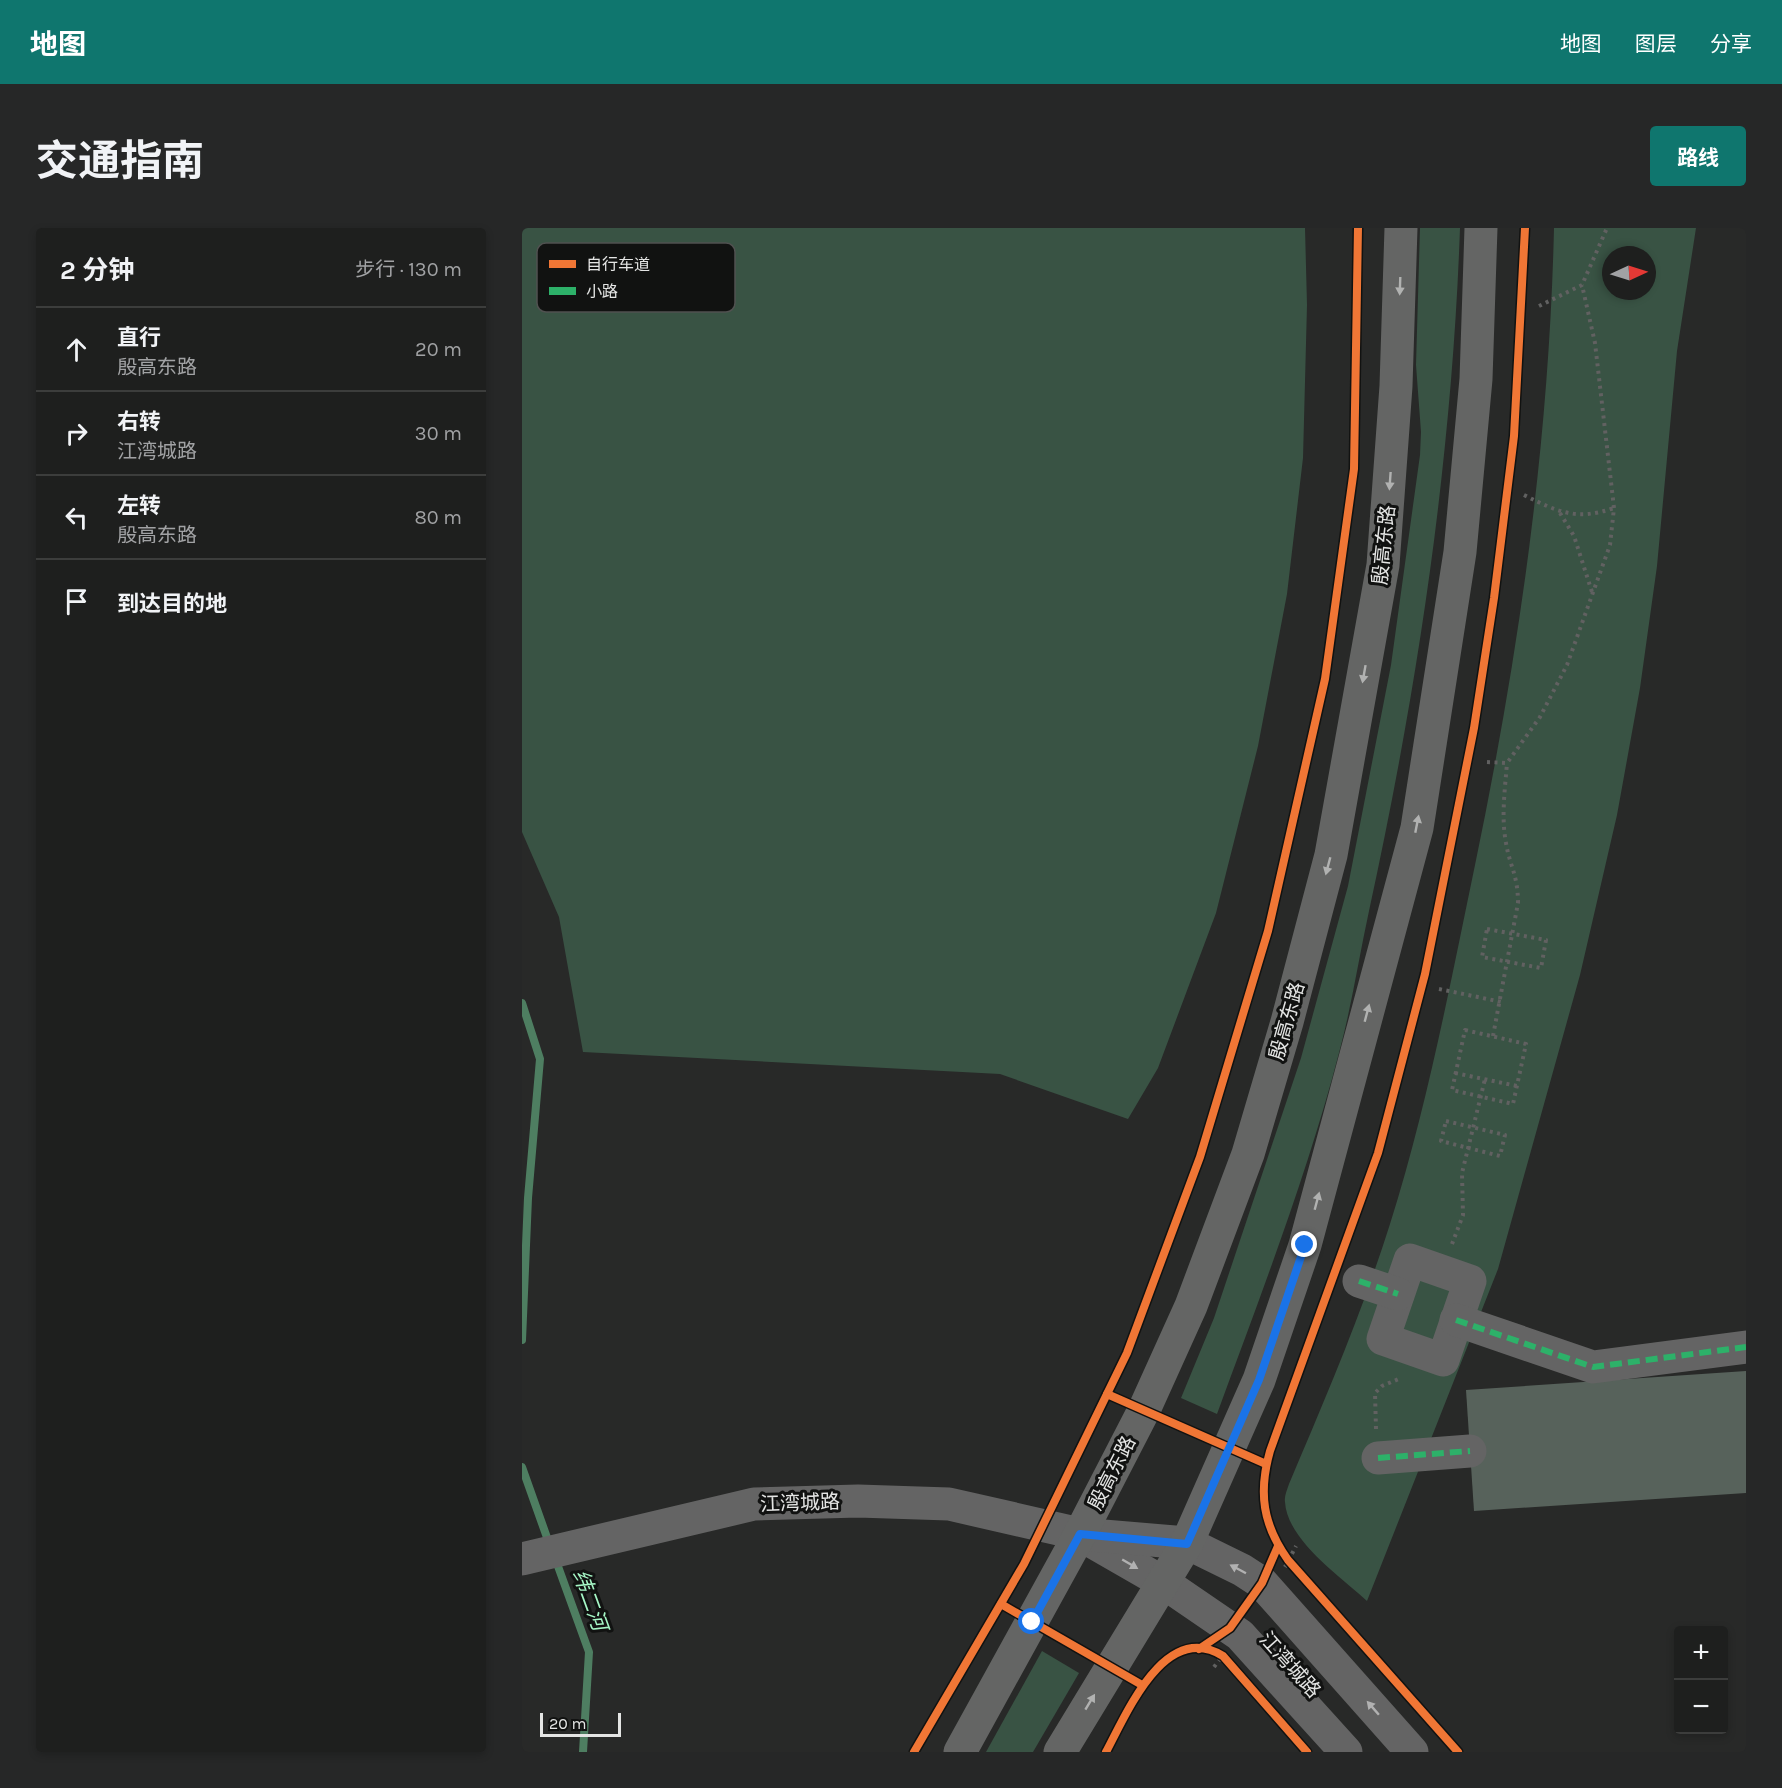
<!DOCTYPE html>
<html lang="zh">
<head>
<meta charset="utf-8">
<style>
  body { margin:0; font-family:Karla,"Noto Sans SC",sans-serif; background:#262727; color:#f1f3f6 }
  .controls { position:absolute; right:18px; bottom:18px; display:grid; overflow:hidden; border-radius:6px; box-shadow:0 3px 9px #0003 }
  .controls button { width:54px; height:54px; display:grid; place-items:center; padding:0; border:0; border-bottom:2px solid #3c3d3c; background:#1e1f1e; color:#f1f3f6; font:30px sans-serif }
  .compass { position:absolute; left:1080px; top:18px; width:54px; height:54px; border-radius:50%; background:#1e1f1e; box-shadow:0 3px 9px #0003; rotate:86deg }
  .scale { position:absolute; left:18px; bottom:15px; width:81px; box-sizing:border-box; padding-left:6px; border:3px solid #e4e5e4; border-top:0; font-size:16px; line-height:21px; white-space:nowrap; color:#e4e5e4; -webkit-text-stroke:4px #111211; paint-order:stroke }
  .stop { position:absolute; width:18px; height:18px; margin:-14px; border:4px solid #1a73e8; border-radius:50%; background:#fff }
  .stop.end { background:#1a73e8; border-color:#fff; box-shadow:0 2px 6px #0008 }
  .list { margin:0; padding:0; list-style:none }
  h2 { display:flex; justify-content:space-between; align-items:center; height:78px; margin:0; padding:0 24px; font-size:26px }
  h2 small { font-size:20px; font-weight:400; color:#a1a2a4 }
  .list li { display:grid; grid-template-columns:39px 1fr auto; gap:18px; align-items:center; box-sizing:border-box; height:84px; padding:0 24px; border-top:2px solid #3c3d3c }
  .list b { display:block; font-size:22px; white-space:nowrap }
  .list p { margin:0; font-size:20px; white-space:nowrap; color:#a1a2a4 }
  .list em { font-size:20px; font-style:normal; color:#a1a2a4 }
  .icon { flex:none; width:33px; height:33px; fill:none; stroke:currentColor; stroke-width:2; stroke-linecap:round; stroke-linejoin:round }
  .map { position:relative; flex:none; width:1224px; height:1524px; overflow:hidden; border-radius:6px }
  header { display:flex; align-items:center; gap:36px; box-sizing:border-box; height:84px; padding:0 30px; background:#0f766e; color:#fff }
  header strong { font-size:28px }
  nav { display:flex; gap:33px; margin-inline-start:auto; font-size:21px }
  .intro { display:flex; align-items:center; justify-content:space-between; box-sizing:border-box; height:144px; padding:0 36px }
  h1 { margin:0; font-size:42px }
  .button { padding:15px 27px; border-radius:6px; background:#0f766e; color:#fff; font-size:21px; font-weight:700 }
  main { display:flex; gap:36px; padding:0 36px }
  aside { flex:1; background:#1e1f1e; border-radius:6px; box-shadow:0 3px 9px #0003 }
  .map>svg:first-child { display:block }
  .green { fill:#395344; fill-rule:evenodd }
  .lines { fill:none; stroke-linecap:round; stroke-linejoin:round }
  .stream { stroke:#4e7e61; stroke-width:8 }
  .building { fill:#57625b }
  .path { stroke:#616161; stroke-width:4; stroke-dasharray:3 4.5; stroke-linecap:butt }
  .minor { stroke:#646464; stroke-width:33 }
  .major { stroke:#646564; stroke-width:33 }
  .quiet { stroke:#2db169; stroke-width:6; stroke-dasharray:12 6; stroke-linecap:butt }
  .cycleway-casing { stroke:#111211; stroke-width:11 }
  .cycleway { stroke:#f07635; stroke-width:8 }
  .oneway { fill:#b1b2b1 }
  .oneway2 { fill:#b1b1b1 }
  .route { stroke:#1a73e8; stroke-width:8 }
  .labels { text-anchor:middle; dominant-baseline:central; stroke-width:6; stroke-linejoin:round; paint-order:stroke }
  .street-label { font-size:20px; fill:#e4e5e4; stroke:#111211 }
  .water-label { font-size:21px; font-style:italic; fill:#a6f7c6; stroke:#111211 }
  .key { fill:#111211; stroke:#505150; stroke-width:1.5 }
  .key-label { font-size:16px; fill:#e4e5e4 }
</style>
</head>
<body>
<header>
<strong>地图</strong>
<nav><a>地图</a><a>图层</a><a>分享</a></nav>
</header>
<div class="intro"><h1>交通指南</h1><a class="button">路线</a></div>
<main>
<aside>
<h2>2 分钟<small>步行 · 130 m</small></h2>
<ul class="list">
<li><svg class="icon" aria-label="ahead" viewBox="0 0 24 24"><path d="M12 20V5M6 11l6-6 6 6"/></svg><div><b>直行</b><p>殷高东路</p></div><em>20 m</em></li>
<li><svg class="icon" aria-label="right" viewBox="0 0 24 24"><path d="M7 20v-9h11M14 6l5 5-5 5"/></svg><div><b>右转</b><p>江湾城路</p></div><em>30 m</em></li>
<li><svg class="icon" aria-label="left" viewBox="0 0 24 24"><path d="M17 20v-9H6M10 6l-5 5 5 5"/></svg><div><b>左转</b><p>殷高东路</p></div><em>80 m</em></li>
<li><svg class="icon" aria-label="arrive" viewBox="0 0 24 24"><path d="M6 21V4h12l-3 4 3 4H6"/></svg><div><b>到达目的地</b></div></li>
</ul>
</aside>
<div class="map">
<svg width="1224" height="1524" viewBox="0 0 1224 1524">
  <rect width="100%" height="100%" fill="#282928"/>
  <!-- green -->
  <g class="green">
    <path d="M0 0H783L785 77 781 230 765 366 736 518 694 685 636 840 606 891 478 846 61 824 37 689 0 604Z"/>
    <path d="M898 0H938C930 231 896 458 847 683 837 729 830 776 818 821 786 945 739 1066 695 1186L659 1170 692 1090 779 830 826 658 869 437 898 227 899 204 894 137Z"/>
    <path d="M1032 0H1174L1155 123 1135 338 1118 460 1095 587 1058 747 976 1041 845 1373C819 1349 765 1312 763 1274 762 1269 765 1262 767 1256 803 1171 840 1085 868 996 905 879 928 757 953 637 997 425 1027 216 1032 0ZM1089 27H1125V63H1089Z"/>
    <path d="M520 1423 557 1445 511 1524H464Z"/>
  </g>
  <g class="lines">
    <!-- stream -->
    <g class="stream">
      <path d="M0 775 18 831 6 970 0 1112"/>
      <path d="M0 1239 28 1318"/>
      <path d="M33 1330 67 1424 61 1524"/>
    </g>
  </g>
  <!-- building -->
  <path class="building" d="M1224 1143V1265L952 1283 944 1162Z"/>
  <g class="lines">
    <!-- path -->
    <g class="path">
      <path d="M1017 78 1060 57 1085 0"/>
      <path d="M1002 267C1036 284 1054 293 1092 280"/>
      <path d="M1038 285 1052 308 1070 364"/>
      <path d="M965 534 985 535 1018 489 1045 437 1088 317 1092 280 1073 115 1060 57"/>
      <path d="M965 701 1024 712 1019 740 960 729Z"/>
      <path d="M917 761 980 774"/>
      <path d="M943 802 1004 816 991 876 930 862Z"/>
      <path d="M971 808 996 675C996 647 988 639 984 615 979 589 983 561 985 535"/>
      <path d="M933 845 995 858"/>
      <path d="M924 893 983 907 978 928 919 913Z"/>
      <path d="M930 1016 941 987 940 945 963 851"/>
      <path d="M854 1201 853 1165 860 1158 879 1150"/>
      <path d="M763 1339 774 1318"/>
      <path d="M692 1439 699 1430"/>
    </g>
    <!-- minor -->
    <g class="minor">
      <path d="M888 1032 948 1053 921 1132 861 1111Z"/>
      <path d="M837 1053 876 1066"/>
      <path d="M934 1092 1071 1139 1224 1119"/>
      <path d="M856 1230 948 1223"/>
      <path d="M562 1309 642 1355 718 1407 824 1524"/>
      <path d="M0 1331 232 1276 336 1273 427 1276 558 1306 665 1315 720 1342 740 1355 890 1524"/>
    </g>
    <!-- major -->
    <g class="major">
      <path d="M438 1524 558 1306 622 1182 669 1078 726 926 765 794 809 627 861 337 874 158 879 0"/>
      <path d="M538 1524 665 1315 737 1152 783 1017 895 600 938 324 954 151 959 0"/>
    </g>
    <!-- quiet -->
    <g class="quiet">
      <path d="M837 1053 876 1066"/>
      <path d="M934 1092 1071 1139 1224 1119"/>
      <path d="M856 1230 948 1223"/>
    </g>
    <defs>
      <g id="cycleway">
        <path d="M585 1166 744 1236"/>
        <path d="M479 1376 620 1457"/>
        <path d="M677 1421 708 1400 740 1355 756 1318"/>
        <path d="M392 1524 502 1336 605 1125 678 929 746 703 803 451 832 241 836 0"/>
        <path d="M584 1524C605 1485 643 1392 701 1428L785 1524"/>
        <path d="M936 1524 766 1332C741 1297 736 1265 748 1223L856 925 903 746 952 500 972 370 992 208 1003 0"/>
      </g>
    </defs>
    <!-- cycleway casing -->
    <use href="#cycleway" class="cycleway-casing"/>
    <!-- cycleway -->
    <use href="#cycleway" class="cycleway"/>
  </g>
  <!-- one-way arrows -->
  <defs><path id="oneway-solid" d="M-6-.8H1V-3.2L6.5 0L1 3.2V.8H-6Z" transform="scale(1.5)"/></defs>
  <g class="oneway">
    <use href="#oneway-solid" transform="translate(878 58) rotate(92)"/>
    <use href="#oneway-solid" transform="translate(868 253) rotate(94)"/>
    <use href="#oneway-solid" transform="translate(842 446) rotate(100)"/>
    <use href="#oneway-solid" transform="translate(895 596) rotate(-79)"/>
    <use href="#oneway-solid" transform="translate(806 638) rotate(105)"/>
    <use href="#oneway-solid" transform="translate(845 785) rotate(-75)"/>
    <use href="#oneway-solid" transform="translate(795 973) rotate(-75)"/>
    <use href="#oneway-solid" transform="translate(568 1474) rotate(-59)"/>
  </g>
  <g class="oneway2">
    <use href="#oneway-solid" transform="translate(608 1336) rotate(30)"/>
    <use href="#oneway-solid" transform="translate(716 1341) rotate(-152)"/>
    <use href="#oneway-solid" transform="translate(851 1480) rotate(-131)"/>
  </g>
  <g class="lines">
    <!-- route -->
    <path class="route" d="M510 1394 558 1306 665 1316 737 1152 783 1017"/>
  </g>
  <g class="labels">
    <!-- street labels -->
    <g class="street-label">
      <text transform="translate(862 317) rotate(-84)">殷高东路</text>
      <text transform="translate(765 793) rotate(-74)">殷高东路</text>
      <text transform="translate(590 1245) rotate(-63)">殷高东路</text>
      <text transform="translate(278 1275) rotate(-2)">江湾城路</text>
      <text transform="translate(768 1437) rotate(48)">江湾城路</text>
    </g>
    <!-- water labels -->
    <g class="water-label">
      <text transform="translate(68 1372) rotate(70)">纬二河</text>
    </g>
  </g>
  <!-- legend -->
  <rect x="15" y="15" width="198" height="69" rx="9" class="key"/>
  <rect x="27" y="32" width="27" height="8" fill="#f07635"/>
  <rect x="27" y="59" width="27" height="8" fill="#2db169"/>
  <g class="key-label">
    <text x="64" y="42">自行车道</text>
    <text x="64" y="69">小路</text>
  </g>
</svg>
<div class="controls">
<button>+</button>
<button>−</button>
</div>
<svg class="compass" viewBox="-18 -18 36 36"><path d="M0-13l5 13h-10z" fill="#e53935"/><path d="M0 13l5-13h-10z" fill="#a1a2a4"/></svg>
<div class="scale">20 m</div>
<div class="stop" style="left:510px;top:1394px"></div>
<div class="stop end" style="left:783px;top:1017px"></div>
</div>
</main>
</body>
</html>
